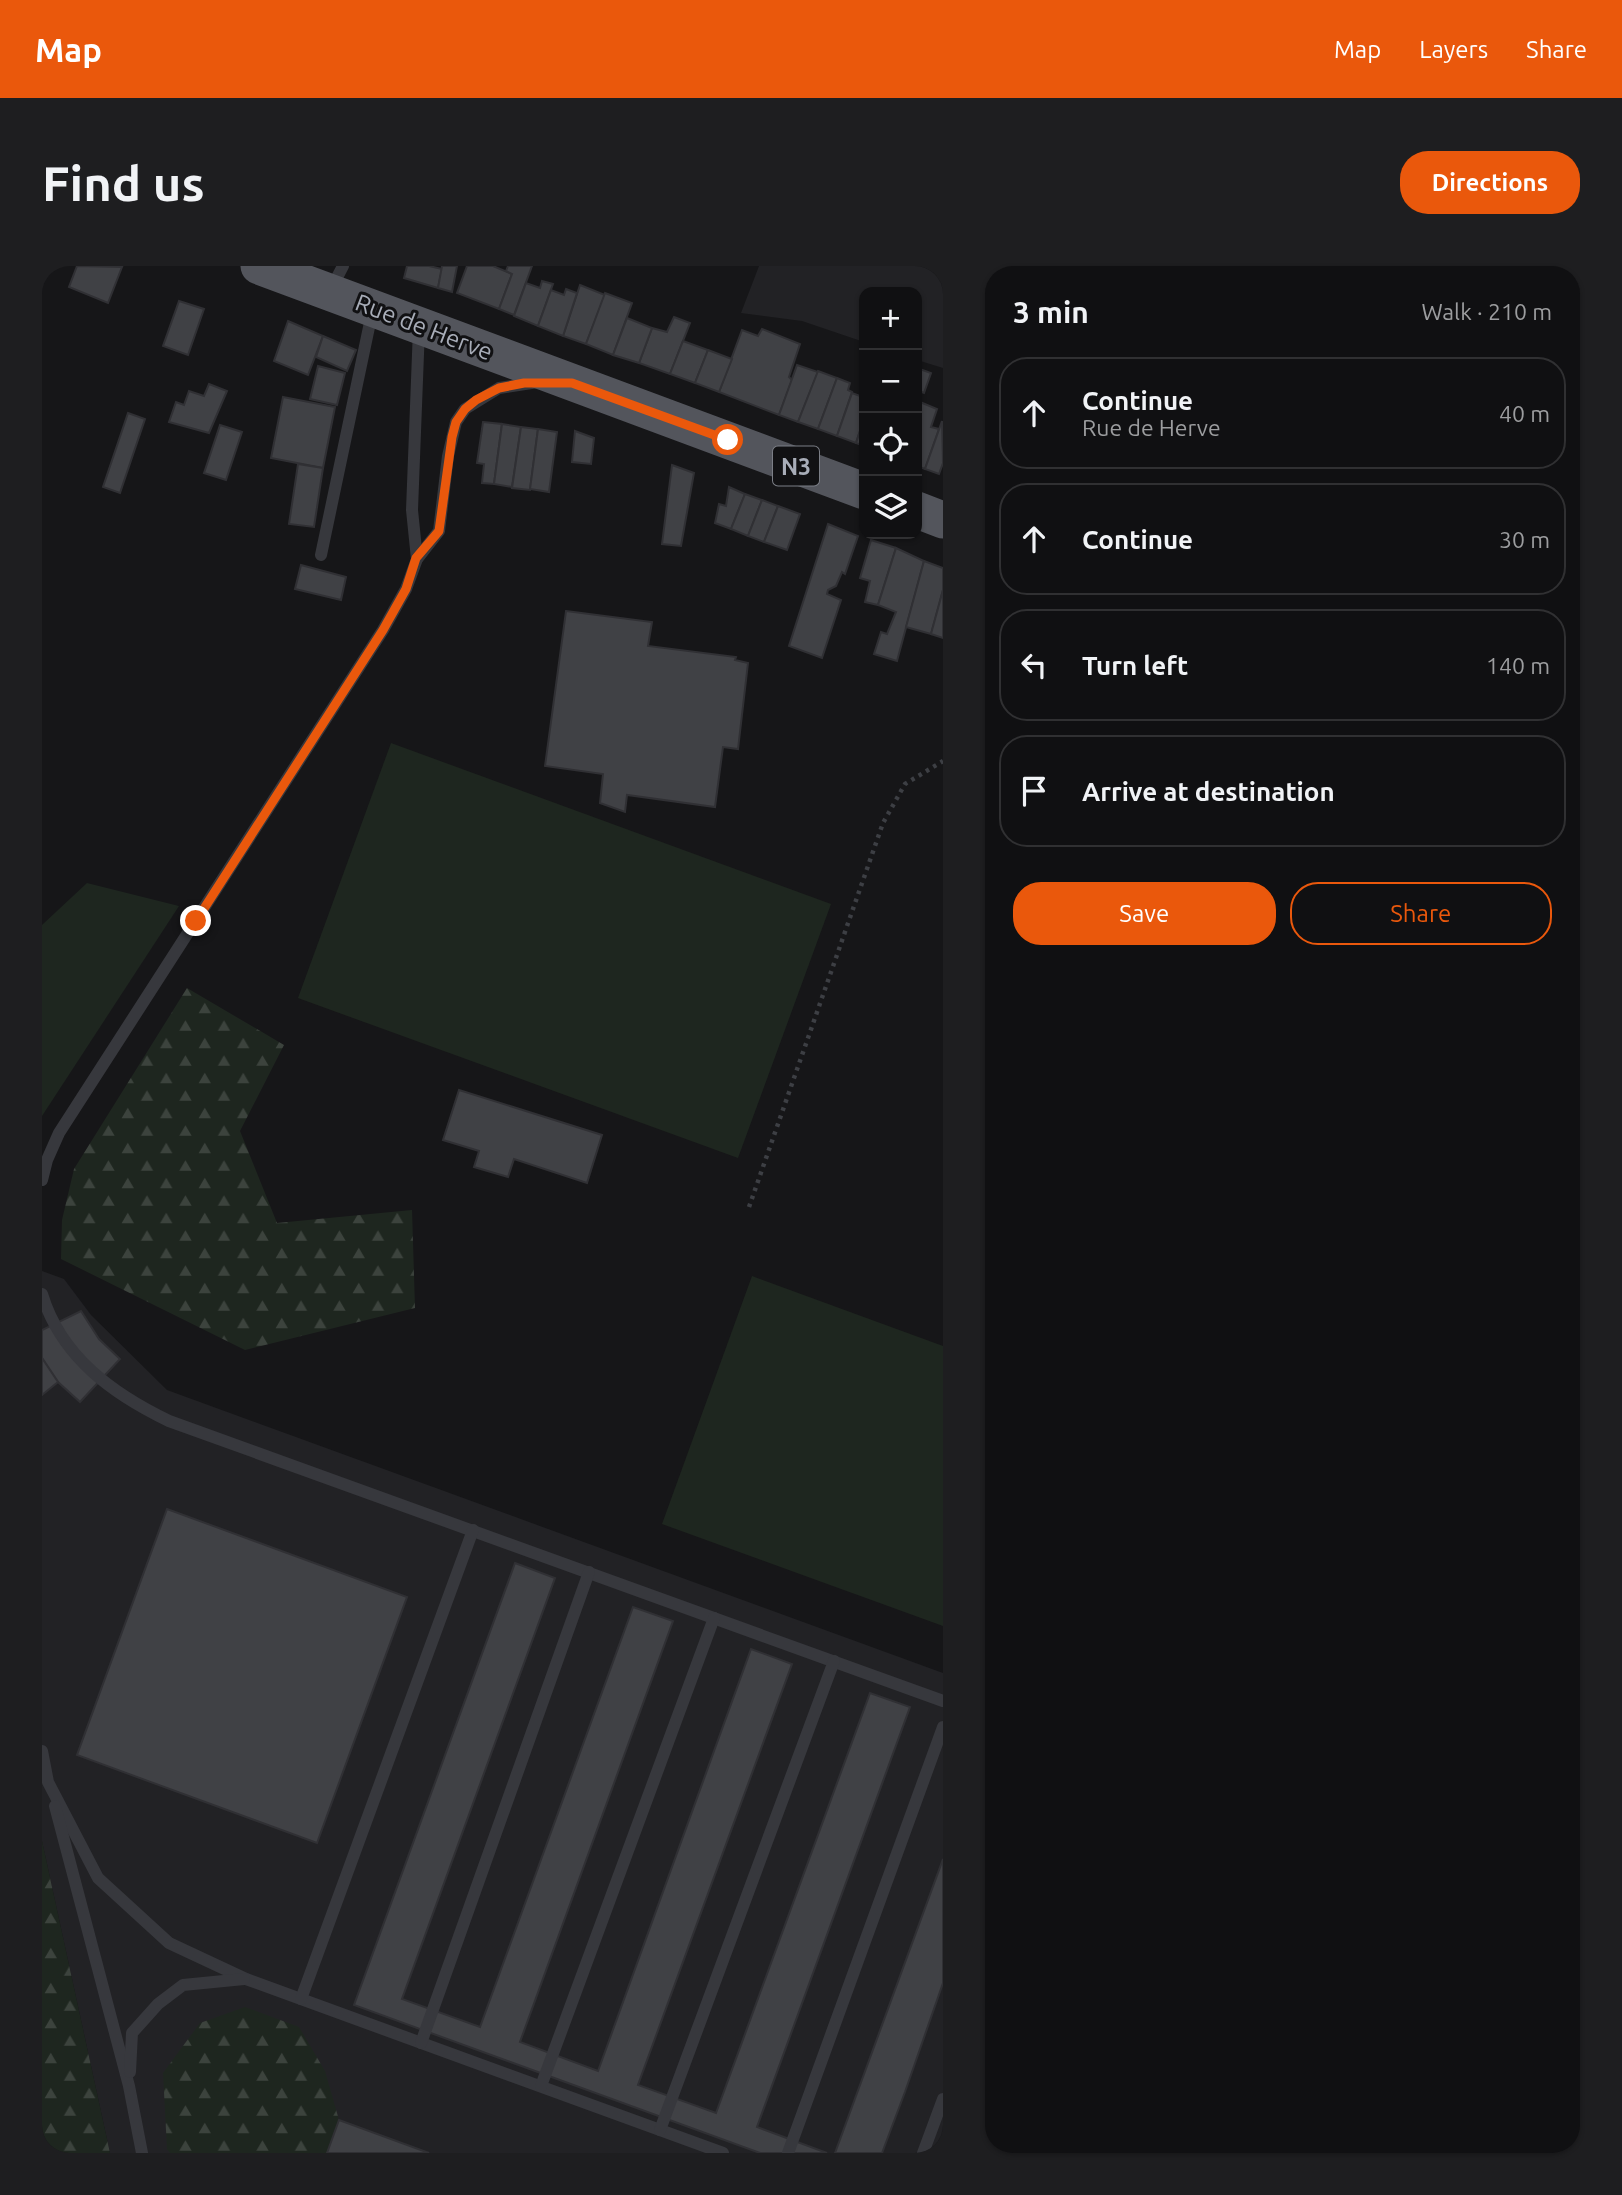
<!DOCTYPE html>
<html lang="en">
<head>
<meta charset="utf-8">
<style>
  body { margin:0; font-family:Ubuntu,sans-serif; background:#1e1e20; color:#f1f3f6 }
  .controls { position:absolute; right:21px; top:21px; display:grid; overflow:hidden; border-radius:14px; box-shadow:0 2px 5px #0004 }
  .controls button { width:63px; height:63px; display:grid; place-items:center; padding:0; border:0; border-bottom:2px solid #303032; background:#101012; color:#f1f3f6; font:35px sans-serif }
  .stop { position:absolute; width:21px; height:21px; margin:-16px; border:5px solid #ea580c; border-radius:50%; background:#fff }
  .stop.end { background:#ea580c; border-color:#fff; box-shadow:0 2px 7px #0008 }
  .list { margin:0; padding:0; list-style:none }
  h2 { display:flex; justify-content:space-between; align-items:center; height:91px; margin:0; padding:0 28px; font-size:30px }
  h2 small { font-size:23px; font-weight:400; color:#9c9d9f }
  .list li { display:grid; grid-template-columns:46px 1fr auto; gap:21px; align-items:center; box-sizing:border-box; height:112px; margin:0 14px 14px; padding:0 14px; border:2px solid #303032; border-radius:28px }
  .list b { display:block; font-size:26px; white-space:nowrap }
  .list p { margin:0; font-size:23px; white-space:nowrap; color:#9c9d9f }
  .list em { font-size:23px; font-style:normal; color:#9c9d9f }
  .actions { display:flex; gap:14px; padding:21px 28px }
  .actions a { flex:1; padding:16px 0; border:2px solid #ea580c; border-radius:28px; text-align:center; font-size:24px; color:#ea580c }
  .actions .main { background:#ea580c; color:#fff }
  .icon { flex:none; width:38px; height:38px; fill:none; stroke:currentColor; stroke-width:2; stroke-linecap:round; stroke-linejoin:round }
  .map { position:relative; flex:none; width:901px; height:1887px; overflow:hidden; border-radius:28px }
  header { display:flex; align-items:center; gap:42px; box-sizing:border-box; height:98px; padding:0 35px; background:#ea580c; color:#fff }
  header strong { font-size:33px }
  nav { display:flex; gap:38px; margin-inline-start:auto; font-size:24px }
  .intro { display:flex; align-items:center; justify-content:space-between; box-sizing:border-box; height:168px; padding:0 42px }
  h1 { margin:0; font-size:49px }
  .button { padding:18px 32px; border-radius:28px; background:#ea580c; color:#fff; font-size:24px; font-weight:700 }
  main { display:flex; gap:42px; padding:0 42px }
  aside { flex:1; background:#101012; border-radius:28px; box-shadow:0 2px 5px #0004 }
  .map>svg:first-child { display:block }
  .built { fill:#222225 }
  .grass { fill:#1e261f }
  .forest { fill:url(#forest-firs) }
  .building { fill:#404145; stroke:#303034; stroke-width:2 }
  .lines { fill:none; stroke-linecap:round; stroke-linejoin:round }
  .path { stroke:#3d3f44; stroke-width:4.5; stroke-dasharray:3.5 5; stroke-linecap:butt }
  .lane { stroke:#37383d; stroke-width:12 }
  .primary { stroke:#53555c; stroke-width:37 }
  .route { stroke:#ea580c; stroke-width:9 }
  .labels { text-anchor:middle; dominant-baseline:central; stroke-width:6; stroke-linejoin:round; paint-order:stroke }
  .shield { fill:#111113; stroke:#7b7e86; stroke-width:2 }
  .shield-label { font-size:23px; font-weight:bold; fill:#a8adb8 }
  .street-label { font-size:24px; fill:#a8adb8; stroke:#111113 }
</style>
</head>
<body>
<header>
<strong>Map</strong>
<nav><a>Map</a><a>Layers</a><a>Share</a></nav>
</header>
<div class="intro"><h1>Find us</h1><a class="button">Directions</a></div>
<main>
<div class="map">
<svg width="901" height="1887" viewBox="0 0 901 1887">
  <defs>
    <pattern id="forest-firs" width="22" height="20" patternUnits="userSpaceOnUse" patternTransform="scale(1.75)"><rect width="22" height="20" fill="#1e261f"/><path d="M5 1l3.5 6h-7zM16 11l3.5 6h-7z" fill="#3c433d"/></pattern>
  </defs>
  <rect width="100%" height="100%" fill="#161618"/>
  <!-- built -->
  <g class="built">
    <path d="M717 0H901V102L875 94V26H822V76L760 55 699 47Z"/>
    <path d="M0 1005 22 1013 49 1049 125 1124 901 1407V1887H68L0 1575Z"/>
  </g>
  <!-- grass -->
  <g class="grass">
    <path d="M349 477 789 638 696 892 256 732Z"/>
    <path d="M45 617 137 640 0 850V659Z"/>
    <path d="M710 1010 901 1080V1360L620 1258Z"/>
  </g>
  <!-- forest -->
  <g class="forest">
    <path d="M145 722 242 779 198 865 235 957 370 944 373 1042 203 1084 19 993 20 954 32 903Z"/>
    <path d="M0 1575 68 1887H0Z"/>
    <path d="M203 1741 257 1761 283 1805 297 1854 285 1887H128L125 1883 121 1807 158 1757Z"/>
  </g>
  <!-- building -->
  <g class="building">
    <path d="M35 0 80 1 66 37 27 21Z"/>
    <path d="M365 0H387L400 3 396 22 362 12Z"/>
    <path d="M400 0H415L410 26 396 22Z"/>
    <path d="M425 0H451L470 8 457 43 415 27Z"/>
    <path d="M466 0H490L472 49 457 43 470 8 464 5Z"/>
    <path d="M500 15 511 18 496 60 472 50 484 17 498 22Z"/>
    <path d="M538 19 563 29 544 78 521 70Z"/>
    <path d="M524 23 535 27 521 70 496 60 509 24 522 29Z"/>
    <path d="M563 27 590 37 571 89 544 78Z"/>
    <path d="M137 35 162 43 146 89 121 80Z"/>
    <path d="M632 51 648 57 628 108 597 97 610 62 625 66Z"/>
    <path d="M585 52 610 62 597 97 571 89Z"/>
    <path d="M246 55 281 70 266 109 232 95Z"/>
    <path d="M720 63 758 78 747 111 750 114 737 149 677 126 700 64 716 70Z"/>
    <path d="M281 70 314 84 305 105 274 91Z"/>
    <path d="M641 75 666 84 653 117 628 108Z"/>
    <path d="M666 84 690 93 677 126 653 117Z"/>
    <path d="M755 99 776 106 756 156 737 149Z"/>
    <path d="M276 100 303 107 295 139 268 133Z"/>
    <path d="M875 102 889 107 882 127 875 124Z"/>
    <path d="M776 105 795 112 776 163 756 156Z"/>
    <path d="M795 112 808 117 806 124 810 126 795 170 776 163Z"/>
    <path d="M167 118 185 125 167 167 127 156 134 136 142 139 147 125 162 130Z"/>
    <path d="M822 120V153L814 177 795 170 810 127 818 130Z"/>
    <path d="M241 131 293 141 281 202 229 192Z"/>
    <path d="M878 136 895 143 889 161 897 163 883 203 875 200V146Z"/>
    <path d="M86 147 103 153 78 227 61 221Z"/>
    <path d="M822 153V180L814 177Z"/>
    <path d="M900 155 901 197 897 208 883 203Z"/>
    <path d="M441 156 460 158 452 218 440 217 442 198 435 197Z"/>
    <path d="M460 158 479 161 470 221 452 218Z"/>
    <path d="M178 159 200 166 184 214 162 207Z"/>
    <path d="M479 161 496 163 488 224 470 222Z"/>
    <path d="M496 163 515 166 507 226 488 223Z"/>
    <path d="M533 165 552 172 549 198 530 196Z"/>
    <path d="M256 198 281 202 272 261 247 258Z"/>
    <path d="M630 199 652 207 639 280 620 278Z"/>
    <path d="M687 221 703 228 689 263 673 257 677 238 684 240Z"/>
    <path d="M703 228 720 234 706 270 689 263Z"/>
    <path d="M720 234 736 240 722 276 706 270Z"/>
    <path d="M736 240 758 248 745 284 722 276Z"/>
    <path d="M786 258 816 270 803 308 800 306 794 320 786 324 785 328 799 334 780 392 747 380Z"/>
    <path d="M829 274 854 282 836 339 823 336 828 315 818 312Z"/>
    <path d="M854 282 882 295 855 395 832 388 839 366 845 368 854 346 836 339Z"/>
    <path d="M882 295 901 302V324L889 368 864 361Z"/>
    <path d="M259 299 304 311 299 334 253 323Z"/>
    <path d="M901 324V372L889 368Z"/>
    <path d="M524 345 610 356 606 380 694 391 693 394 706 397 696 483 681 481 673 541 585 529 583 546 558 537 561 508 503 500Z"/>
    <path d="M417 824 560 869 545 917 472 893 466 911 432 901 437 885 401 874Z"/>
    <path d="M39 1045 57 1073 78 1093 38 1136 16 1116 0 1092V1064Z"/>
    <path d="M0 1092 16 1116 0 1129Z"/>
    <path d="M125 1243 365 1331 275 1577 35 1489Z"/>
    <path d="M473 1297 513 1312 360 1733 438 1761 591 1341 631 1355 478 1776 556 1805 709 1383 750 1398 596 1819 674 1847 828 1427 868 1441 715 1861 785 1887H718L312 1739Z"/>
    <path d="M901 1593V1717L863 1826 840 1887H793Z"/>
    <path d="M297 1854 387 1887H285Z"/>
  </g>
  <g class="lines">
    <!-- path -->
    <path class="path" d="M707 941 841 557 863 518 901 495"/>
    <!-- lane -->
    <g class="lane">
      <path d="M289 23 301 0"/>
      <path d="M279 289 330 47"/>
      <path d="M375 293 370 244 377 62"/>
      <path d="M0 914 5 894 17 867 341 364 364 323 375 293 397 265 406 190 414 156 423 143 457 122 496 116"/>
      <path d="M0 1028C19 1091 71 1128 127 1155L901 1435"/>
      <path d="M0 1485 6 1516 56 1612 127 1677 204 1713 681 1887"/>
      <path d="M13 1540 87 1820 100 1887"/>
      <path d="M259 1733 431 1264"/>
      <path d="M379 1777 547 1306"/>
      <path d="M88 1806 90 1767 116 1738 141 1719 202 1713"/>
      <path d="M499 1820 672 1352"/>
      <path d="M618 1864 792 1395"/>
      <path d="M746 1887 901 1461"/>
      <path d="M881 1887 901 1833"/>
    </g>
    <!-- primary -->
    <g class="primary">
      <path d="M217 0 822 225"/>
      <path d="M875 244 901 254"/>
    </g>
  </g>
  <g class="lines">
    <!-- route -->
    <path class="route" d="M154 655 341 364 364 323 374 292 397 265 410 171 414 156 423 143 434 134 457 122 482 117H530L686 174"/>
  </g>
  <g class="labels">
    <!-- shield labels -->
    <rect class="shield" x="731" y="180.5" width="46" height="39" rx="5"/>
    <g class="shield-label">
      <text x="754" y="200">N3</text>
    </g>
    <!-- street labels -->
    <g class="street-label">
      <text transform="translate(382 61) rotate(21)">Rue de Herve</text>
    </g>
  </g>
</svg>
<div class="controls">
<button>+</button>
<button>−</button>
<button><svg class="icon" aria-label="locate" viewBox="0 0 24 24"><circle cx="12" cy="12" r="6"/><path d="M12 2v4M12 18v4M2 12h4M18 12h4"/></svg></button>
<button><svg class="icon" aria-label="layers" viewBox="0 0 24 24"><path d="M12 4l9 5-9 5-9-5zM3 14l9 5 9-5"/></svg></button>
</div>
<div class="stop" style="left:686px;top:174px"></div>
<div class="stop end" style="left:154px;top:655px"></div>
</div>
<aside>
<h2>3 min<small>Walk · 210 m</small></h2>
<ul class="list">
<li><svg class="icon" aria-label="ahead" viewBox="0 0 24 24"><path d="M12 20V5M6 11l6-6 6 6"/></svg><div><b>Continue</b><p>Rue de Herve</p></div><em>40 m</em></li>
<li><svg class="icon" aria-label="ahead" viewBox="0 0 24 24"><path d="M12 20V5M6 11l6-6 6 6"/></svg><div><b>Continue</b></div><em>30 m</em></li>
<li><svg class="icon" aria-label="left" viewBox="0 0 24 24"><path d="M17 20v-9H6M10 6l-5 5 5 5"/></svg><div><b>Turn left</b></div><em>140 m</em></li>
<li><svg class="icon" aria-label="arrive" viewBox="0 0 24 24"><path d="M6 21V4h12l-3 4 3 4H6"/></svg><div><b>Arrive at destination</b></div></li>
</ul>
<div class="actions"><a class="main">Save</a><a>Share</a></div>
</aside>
</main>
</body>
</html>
